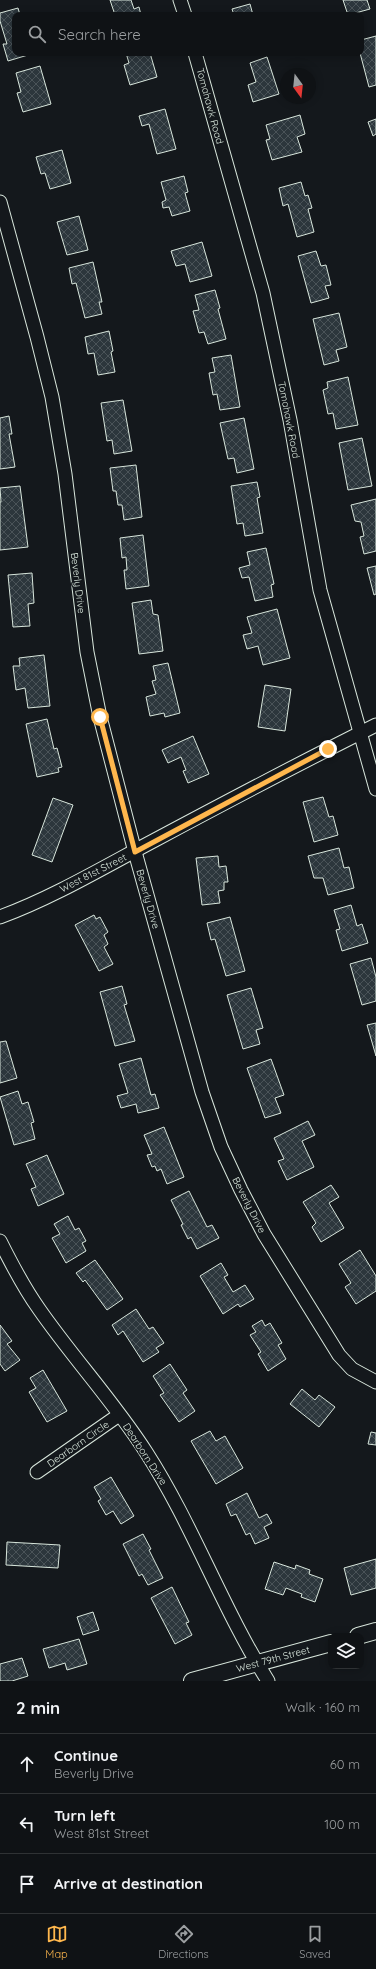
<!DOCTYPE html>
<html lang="en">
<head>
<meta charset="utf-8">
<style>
  body { margin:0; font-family:Quicksand,sans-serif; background:#1d2022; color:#f1f3f6 }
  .controls { position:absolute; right:12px; bottom:12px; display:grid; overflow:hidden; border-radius:8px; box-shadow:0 2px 10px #0003 }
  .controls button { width:36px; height:36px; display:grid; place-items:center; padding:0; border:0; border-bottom:1px solid #2f3234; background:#0f1215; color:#f1f3f6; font:20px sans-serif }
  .compass { position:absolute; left:280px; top:68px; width:36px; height:36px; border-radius:50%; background:#0f1215; box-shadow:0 2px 10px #0003; rotate:165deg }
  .stop { position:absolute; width:12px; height:12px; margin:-9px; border:3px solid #ffb74d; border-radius:50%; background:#fff }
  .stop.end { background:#ffb74d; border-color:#fff; box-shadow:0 1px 4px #0008 }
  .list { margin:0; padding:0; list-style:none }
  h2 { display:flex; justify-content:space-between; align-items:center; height:52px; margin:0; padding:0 16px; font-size:17px }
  h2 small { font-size:13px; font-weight:400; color:#9b9ea0 }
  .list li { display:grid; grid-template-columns:26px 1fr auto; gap:12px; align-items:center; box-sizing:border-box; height:60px; padding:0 16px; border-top:1px solid #2f3234 }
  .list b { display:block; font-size:15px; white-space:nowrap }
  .list p { margin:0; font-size:13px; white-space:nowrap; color:#9b9ea0 }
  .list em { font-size:13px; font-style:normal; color:#9b9ea0 }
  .icon { flex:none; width:22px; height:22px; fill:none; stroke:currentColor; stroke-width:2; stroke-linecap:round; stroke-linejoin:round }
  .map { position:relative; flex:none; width:376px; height:1681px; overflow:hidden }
  .search { position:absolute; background:#0f1215; box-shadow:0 2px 10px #0003; left:12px; right:12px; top:12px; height:44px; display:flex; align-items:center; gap:10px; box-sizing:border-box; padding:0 14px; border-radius:8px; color:#9b9ea0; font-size:15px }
  .sheet { height:232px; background:#0f1215 }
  nav { display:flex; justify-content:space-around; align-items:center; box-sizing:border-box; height:56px; border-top:1px solid #2f3234; background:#0f1215; font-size:11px; color:#9b9ea0 }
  nav a { display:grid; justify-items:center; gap:2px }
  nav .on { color:#ffb74d }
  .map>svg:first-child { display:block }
  .building { fill:url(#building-cross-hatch); stroke:#d8e6dc }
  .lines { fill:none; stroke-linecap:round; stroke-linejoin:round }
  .minor-casing { stroke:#d8e6dc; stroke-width:15 }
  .tertiary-casing { stroke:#d8e6dc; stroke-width:18 }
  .minor { stroke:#14181c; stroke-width:13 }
  .tertiary { stroke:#14181c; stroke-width:16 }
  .route { stroke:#ffb74d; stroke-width:5 }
  .labels { text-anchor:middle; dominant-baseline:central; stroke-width:3; stroke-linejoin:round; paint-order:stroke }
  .street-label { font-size:10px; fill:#d8e6dc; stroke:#14181c }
</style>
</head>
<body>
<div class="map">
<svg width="376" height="1681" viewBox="0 0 376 1681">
  <defs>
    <pattern id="building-cross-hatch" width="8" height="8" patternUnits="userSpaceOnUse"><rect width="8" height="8" fill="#2c363c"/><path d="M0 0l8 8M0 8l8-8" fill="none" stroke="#4a5358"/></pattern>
  </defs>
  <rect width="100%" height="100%" fill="#14181c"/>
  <!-- building -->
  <g class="building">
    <path d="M110 0H131L134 9 139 7 141 15H115Z"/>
    <path d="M343 0H367L370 9 348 15Z"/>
    <path d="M250 4 253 15H234L232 9Z"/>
    <path d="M18 8 20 15H15V53H27L28 55 8 61 3 44H7L0 21V13Z"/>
    <path d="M376 36V85L369 87 360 53 361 40Z"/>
    <path d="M126 53H150L157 77 130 85 124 65 129 63Z"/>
    <path d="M267 57 279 94 253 102 248 85 256 82 250 63Z"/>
    <path d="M40 66 51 104 23 112 17 93 21 92 16 73Z"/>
    <path d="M165 109 176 149 157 154 149 124 142 126 139 116Z"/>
    <path d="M300 115 305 134 297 137 302 152 272 160 266 140 270 139 266 125Z"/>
    <path d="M376 119V134L373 136 368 122Z"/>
    <path d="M62 150 71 183 50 189 45 173 41 174 36 157Z"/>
    <path d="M184 176 188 192 185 193 190 211 172 216 169 207 163 208 162 202 166 200 161 182Z"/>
    <path d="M301 182 305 196 308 195 312 208 308 209 314 232 297 237 288 204 283 206 279 188Z"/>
    <path d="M79 216 88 250 67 255 57 222Z"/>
    <path d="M202 242 212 276 190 282 185 264 176 266 171 251Z"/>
    <path d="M316 251 321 266 326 265 331 285 325 286 329 298 311 303 298 256Z"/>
    <path d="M93 262 102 302H99L102 314 85 318 76 283 72 284 69 268Z"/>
    <path d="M215 290 220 308 218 309 226 339 208 344 204 332 199 333 193 311 199 310 195 295Z"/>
    <path d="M339 313 347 347 336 350 339 361 324 365 313 319Z"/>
    <path d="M109 331 113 351 111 352 115 372 98 375 94 353 88 354 85 337Z"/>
    <path d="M231 355 240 407 220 410 217 394 213 395 209 373 215 372 212 358Z"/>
    <path d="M348 377 358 425 336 429 333 413 328 414 323 390 328 388 327 382Z"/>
    <path d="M123 400 132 451 114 454 112 440 107 441 101 403Z"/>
    <path d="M9 416 12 434H9L15 467 0 469V418Z"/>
    <path d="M244 418 254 469 237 473 234 458 228 459 220 423Z"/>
    <path d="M362 438 372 486 348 490 339 443Z"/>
    <path d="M136 465 142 517 124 520 122 505H118L116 491H113L110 468Z"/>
    <path d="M257 482 260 497 257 498 263 533 245 536 243 523 237 524 231 486Z"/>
    <path d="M20 486 28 547 0 550V502H1L0 488Z"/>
    <path d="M376 499V551L364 554 360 537 364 536 361 522 355 521 351 505Z"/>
    <path d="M143 535 149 586 126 589 124 570H127L126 557 122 558 120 538Z"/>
    <path d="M266 548 274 584 271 585 273 597 255 601 249 577 242 578 239 568 250 565 247 552Z"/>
    <path d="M376 566V594L374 595 367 568Z"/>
    <path d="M32 573 34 603 28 604 30 626 13 627 8 575Z"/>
    <path d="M151 600 153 614 158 615 163 651 139 654 132 603Z"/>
    <path d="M277 609 290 658 263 665 258 646 247 649 243 635 252 633 247 617Z"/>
    <path d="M44 655 50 706 28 708 25 688 16 690 13 666H20L19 658Z"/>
    <path d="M168 663 180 713 165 717 164 713 150 716 146 697 156 694 152 681 156 680 153 666Z"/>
    <path d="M265 685 291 689 285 731 258 727Z"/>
    <path d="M47 719 54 749 57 748 62 767 58 768 59 772 37 777 26 724Z"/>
    <path d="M193 736 209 774 188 783 183 771 186 770 181 757 168 763 162 750Z"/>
    <path d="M323 797 329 817 333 816 338 835 314 842 303 802Z"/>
    <path d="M53 798 73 805 52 862 32 855Z"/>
    <path d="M339 848 344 868 349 867 354 888 328 895 323 878H314L308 856Z"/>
    <path d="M218 856 219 867 226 866 228 882H224V890L218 891 220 903 202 905 196 858Z"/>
    <path d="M351 905 357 926 362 924 368 943 342 951 336 930 340 929 334 910Z"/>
    <path d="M94 915 96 919 100 917 108 932 104 935 108 944 104 947 113 964 99 971 75 925Z"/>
    <path d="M230 917 245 971 226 976 215 939 211 940 207 923Z"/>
    <path d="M371 958 376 977V1001L362 1005 350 964Z"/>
    <path d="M122 986 127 1004 124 1005 135 1041 115 1046 100 992Z"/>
    <path d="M251 988 263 1028 256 1030 260 1044 243 1049 227 995Z"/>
    <path d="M376 1023V1056L367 1025Z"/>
    <path d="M6 1041 17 1078 0 1083V1042Z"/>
    <path d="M141 1058 151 1095 155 1094 159 1108 138 1113 136 1104 121 1108 117 1096 128 1093 119 1064Z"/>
    <path d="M271 1059 284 1095 275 1098 281 1113 265 1118 247 1068Z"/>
    <path d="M18 1091 22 1104 28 1102 34 1122 31 1123 35 1139 14 1145 0 1097Z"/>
    <path d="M308 1121 315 1135 302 1141 314 1167 287 1180 278 1161 284 1159 274 1138Z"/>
    <path d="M164 1127 184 1177 167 1184 161 1169 157 1171 155 1166 152 1167 147 1155 152 1154 144 1135Z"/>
    <path d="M47 1155 64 1194 38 1206 31 1189 36 1187 26 1164Z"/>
    <path d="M331 1185 339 1197 329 1203 344 1228 321 1242 312 1227 316 1223 303 1202Z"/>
    <path d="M189 1191 207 1227 212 1225 219 1238 197 1249 191 1237 188 1239 181 1225 183 1224 171 1200Z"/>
    <path d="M68 1216 75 1230 79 1228 86 1241 82 1243 86 1251 66 1263 52 1238 60 1234 54 1224Z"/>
    <path d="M360 1250 376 1276V1291L356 1304 345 1287 351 1283 339 1264Z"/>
    <path d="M95 1260 123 1299 107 1310 85 1280 83 1282 76 1273Z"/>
    <path d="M221 1263 228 1275 224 1277 233 1292 245 1285 254 1299 240 1307 238 1304 223 1314 200 1276Z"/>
    <path d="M136 1309 149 1329 153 1327 164 1343 156 1348 159 1352 143 1362 123 1331 118 1335 112 1325Z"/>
    <path d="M262 1320 265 1326 270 1323 282 1343 278 1345 286 1359 268 1371 258 1354 261 1352 250 1335 256 1332 252 1326Z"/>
    <path d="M0 1325 12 1341 7 1344 20 1360 5 1371 0 1364Z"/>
    <path d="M170 1364 187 1390 183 1393 195 1411 179 1422 160 1395 164 1393 153 1376Z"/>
    <path d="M43 1370 67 1411 47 1422 29 1392 36 1388 30 1378Z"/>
    <path d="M302 1389 315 1400 319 1395 335 1407 319 1427 290 1404Z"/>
    <path d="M210 1431 216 1441 225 1436 243 1468 216 1484 191 1441Z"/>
    <path d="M371 1432 376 1433V1445L368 1444Z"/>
    <path d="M111 1477 134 1516 121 1524 113 1511 106 1515 98 1501 101 1499 94 1487Z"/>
    <path d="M247 1493 259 1518 267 1514 272 1523 264 1527 269 1538 255 1544 250 1533 246 1535 236 1514 231 1516 226 1504Z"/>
    <path d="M143 1534 151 1549 149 1550 163 1578 148 1585 142 1574 139 1576 123 1544Z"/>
    <path d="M7 1542 60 1545 58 1568 6 1565Z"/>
    <path d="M376 1559V1588L351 1595 344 1568Z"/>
    <path d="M274 1562 295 1569 296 1565 310 1570 309 1574 323 1579 315 1602 301 1597 302 1594 286 1588 283 1595 265 1589Z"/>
    <path d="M172 1587 189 1622 186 1623 192 1635 175 1644 151 1598Z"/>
    <path d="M93 1612 99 1630 83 1635 77 1617Z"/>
    <path d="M79 1639 87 1664 67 1670 65 1663 49 1668 43 1649Z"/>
    <path d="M22 1658 28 1676 12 1681H0V1664Z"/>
  </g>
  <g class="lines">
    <defs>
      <g id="minor">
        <path d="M180 0 185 15"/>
        <path d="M195 53 263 293 290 420 320 590 376 789"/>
        <path d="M0 202 37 337 52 397 65 474 87 652 100 717 135 852 202 1092 221 1147 241 1190 264 1234 339 1355 352 1369 376 1382"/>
        <path d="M0 917C54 897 104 867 155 840 228 801 302 762 376 725"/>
        <path d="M0 1241C12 1265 24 1288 39 1309 73 1358 114 1402 146 1452 193 1525 222 1608 268 1681"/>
        <path d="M37 1472 119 1415"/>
      </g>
      <g id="tertiary">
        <path d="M358 1636 376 1631"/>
        <path d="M192 1681 331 1643"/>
      </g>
    </defs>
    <!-- minor casing -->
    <use href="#minor" class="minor-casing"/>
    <!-- tertiary casing -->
    <use href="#tertiary" class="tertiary-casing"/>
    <!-- minor -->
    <use href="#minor" class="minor"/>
    <!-- tertiary -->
    <use href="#tertiary" class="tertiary"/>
  </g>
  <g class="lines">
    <!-- route -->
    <path class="route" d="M100 717 135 852 328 749"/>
  </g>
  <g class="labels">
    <!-- street labels -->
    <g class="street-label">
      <text transform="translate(210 106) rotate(75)">Tomahawk Road</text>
      <text transform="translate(289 420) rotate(79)">Tomahawk Road</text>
      <text transform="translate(78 583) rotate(83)">Beverly Drive</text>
      <text transform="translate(93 873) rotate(-27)">West 81st Street</text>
      <text transform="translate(148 899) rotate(74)">Beverly Drive</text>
      <text transform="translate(249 1205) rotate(63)">Beverly Drive</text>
      <text transform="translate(78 1444) rotate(-35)">Dearborn Circle</text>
      <text transform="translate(145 1454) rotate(57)">Dearborn Drive</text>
      <text transform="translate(273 1659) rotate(-15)">West 79th Street</text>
    </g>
  </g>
</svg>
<div class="controls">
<button><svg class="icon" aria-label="layers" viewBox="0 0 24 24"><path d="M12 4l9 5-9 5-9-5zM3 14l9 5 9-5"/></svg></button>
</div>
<svg class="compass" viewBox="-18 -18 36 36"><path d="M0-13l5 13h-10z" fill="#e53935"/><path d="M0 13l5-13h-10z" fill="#9b9ea0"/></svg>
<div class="stop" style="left:100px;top:717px"></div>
<div class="stop end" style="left:328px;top:749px"></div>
<div class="search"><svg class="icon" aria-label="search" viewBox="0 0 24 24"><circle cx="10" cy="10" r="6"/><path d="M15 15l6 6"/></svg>Search here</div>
</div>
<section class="sheet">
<h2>2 min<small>Walk · 160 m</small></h2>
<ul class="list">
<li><svg class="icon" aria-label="ahead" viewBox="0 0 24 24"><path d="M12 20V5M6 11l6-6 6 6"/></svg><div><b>Continue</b><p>Beverly Drive</p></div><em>60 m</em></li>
<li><svg class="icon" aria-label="left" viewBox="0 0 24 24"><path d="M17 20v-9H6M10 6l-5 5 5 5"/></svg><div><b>Turn left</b><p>West 81st Street</p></div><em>100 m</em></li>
<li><svg class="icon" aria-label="arrive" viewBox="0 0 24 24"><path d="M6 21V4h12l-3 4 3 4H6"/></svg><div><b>Arrive at destination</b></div></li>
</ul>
</section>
<nav>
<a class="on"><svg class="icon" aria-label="map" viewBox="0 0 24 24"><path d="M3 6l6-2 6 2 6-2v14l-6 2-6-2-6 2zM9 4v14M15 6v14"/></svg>Map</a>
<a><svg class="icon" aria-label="directions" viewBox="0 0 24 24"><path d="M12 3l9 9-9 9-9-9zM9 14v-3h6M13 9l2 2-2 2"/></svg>Directions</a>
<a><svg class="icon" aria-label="saved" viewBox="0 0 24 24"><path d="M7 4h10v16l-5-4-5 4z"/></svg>Saved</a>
</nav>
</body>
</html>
